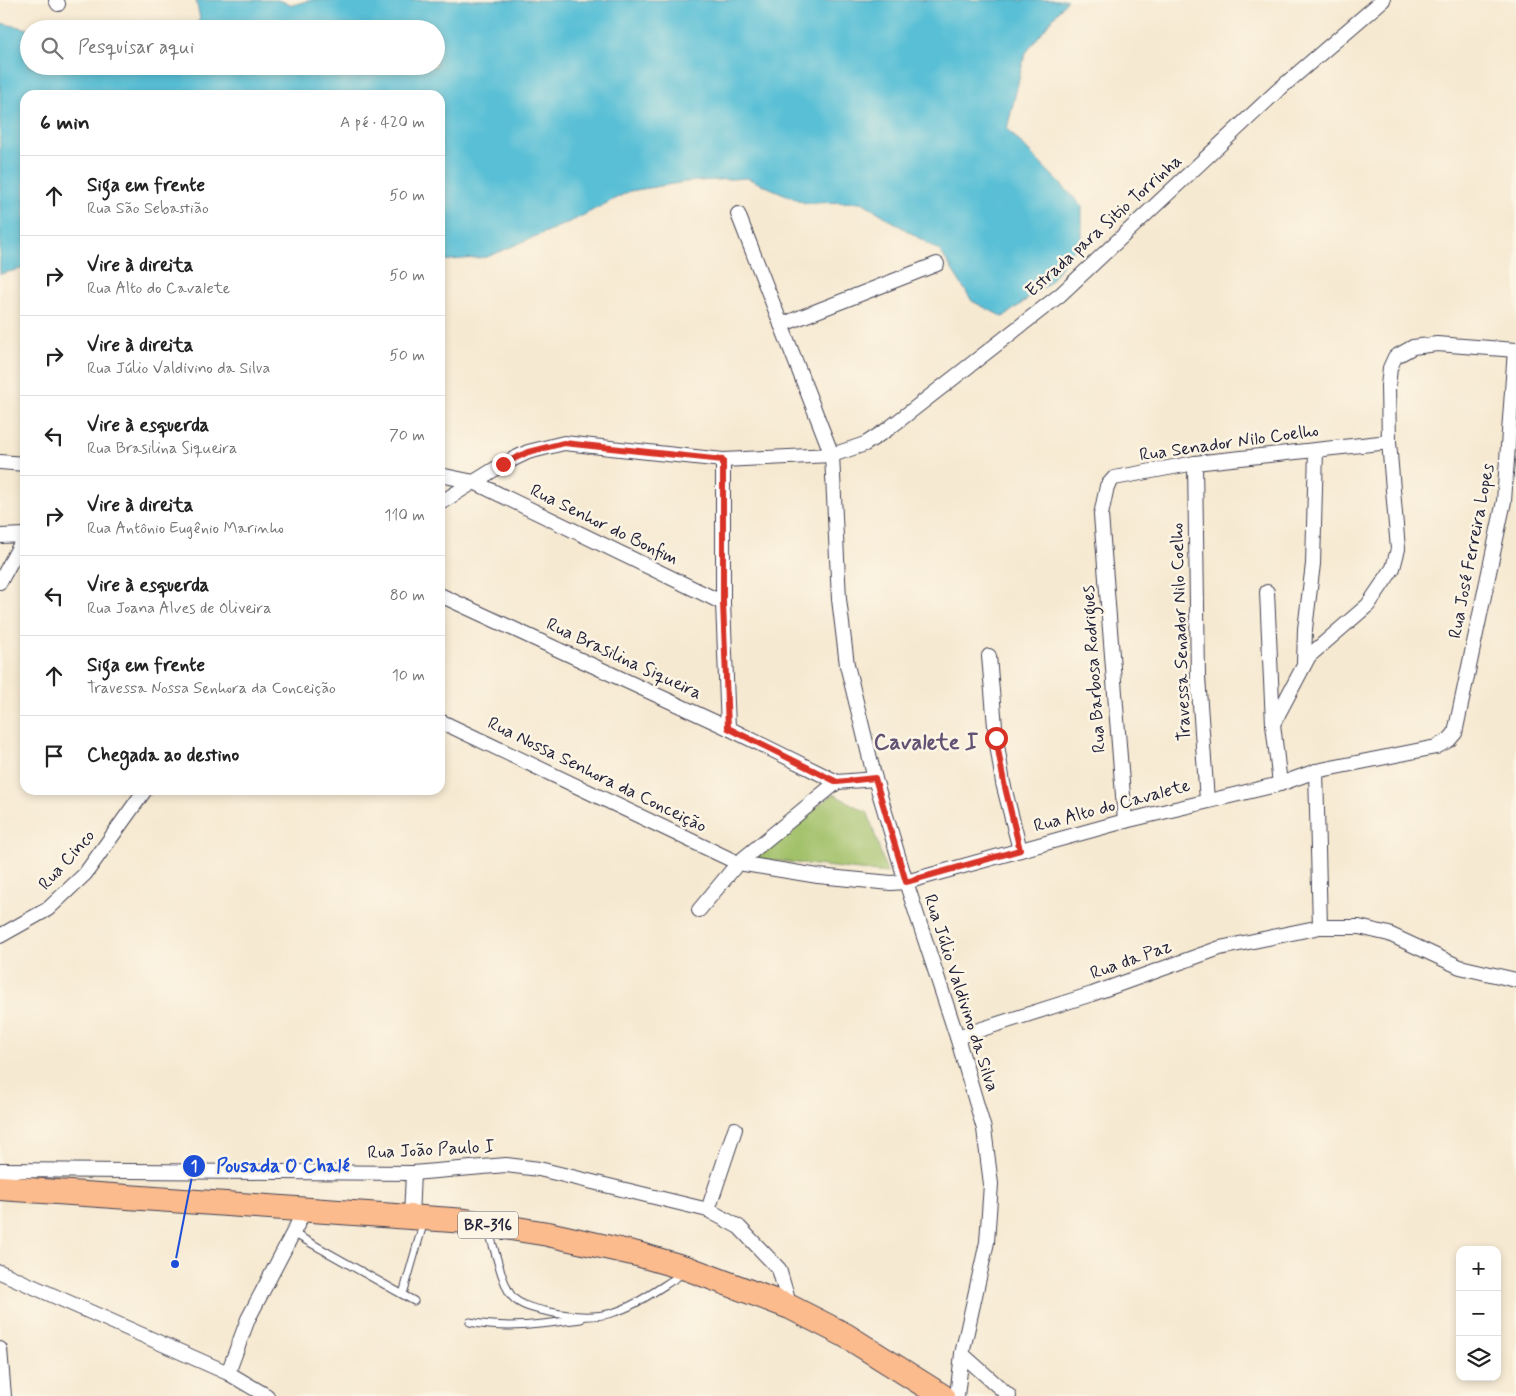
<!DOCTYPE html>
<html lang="pt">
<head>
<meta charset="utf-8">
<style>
  body { margin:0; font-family:Mynerve,sans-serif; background:#f2f2f2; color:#222 }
  .controls { position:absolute; right:15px; bottom:15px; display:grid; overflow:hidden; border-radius:10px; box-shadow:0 2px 8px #0003 }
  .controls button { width:45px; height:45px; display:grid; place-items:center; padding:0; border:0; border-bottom:1px solid #e0e0e0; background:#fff; color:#222; font:25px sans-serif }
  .stop { position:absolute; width:15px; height:15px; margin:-11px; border:4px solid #d93025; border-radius:50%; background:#fff }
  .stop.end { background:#d93025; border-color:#fff; box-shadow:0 1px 5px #0008 }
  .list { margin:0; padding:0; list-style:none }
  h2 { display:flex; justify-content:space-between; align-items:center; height:65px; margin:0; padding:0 20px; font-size:21px }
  h2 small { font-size:16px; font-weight:400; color:#767676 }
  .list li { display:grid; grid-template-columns:32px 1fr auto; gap:15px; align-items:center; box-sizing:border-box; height:80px; padding:0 20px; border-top:1px solid #e0e0e0 }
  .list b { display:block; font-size:19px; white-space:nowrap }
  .list p { margin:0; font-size:16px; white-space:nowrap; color:#767676 }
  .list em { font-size:16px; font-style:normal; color:#767676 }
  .icon { flex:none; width:28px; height:28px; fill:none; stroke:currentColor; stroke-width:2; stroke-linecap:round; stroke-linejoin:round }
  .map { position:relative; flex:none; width:1516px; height:1396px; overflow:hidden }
  .search { position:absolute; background:#fff; box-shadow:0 2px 8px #0003; left:20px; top:20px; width:425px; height:55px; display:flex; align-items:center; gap:12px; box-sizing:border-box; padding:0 18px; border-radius:28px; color:#767676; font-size:19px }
  .panel { position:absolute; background:#fff; box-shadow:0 2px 8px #0003; left:20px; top:90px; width:425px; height:705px; border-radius:15px }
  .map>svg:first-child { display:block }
  .green { fill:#a0c068; stroke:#617152 }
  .water { fill:#59bfd6; stroke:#3e7088 }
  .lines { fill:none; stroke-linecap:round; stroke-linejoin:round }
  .lane-casing { stroke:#424052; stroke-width:9 }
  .street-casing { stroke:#424052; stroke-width:16 }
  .highway-casing { stroke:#424052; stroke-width:26 }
  .lane { stroke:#fff; stroke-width:7 }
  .street { stroke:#fff; stroke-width:14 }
  .highway { stroke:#fbbb8d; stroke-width:24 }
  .route { stroke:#d93025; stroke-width:6 }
  .labels { text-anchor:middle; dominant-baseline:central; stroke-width:5; stroke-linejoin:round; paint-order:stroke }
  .shield { fill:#fcf5e5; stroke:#63616e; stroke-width:1 }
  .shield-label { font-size:16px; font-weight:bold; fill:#22223b }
  .street-label { font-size:18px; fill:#22223b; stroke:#fcf5e5 }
  .district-label { font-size:22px; font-weight:bold; fill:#625374; stroke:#fcf5e5 }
  .leader { fill:none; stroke:#1d4ed8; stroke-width:2 }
  .callout-dot { fill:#1d4ed8; stroke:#fcf5e5; stroke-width:2 }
  .mark-label { font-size:15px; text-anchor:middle; font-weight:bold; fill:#fff }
  .callout-label { font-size:19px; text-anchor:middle; font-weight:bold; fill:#1d4ed8; stroke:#fcf5e5; stroke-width:5; stroke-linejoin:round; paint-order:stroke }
</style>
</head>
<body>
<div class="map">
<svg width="1516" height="1396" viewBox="0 0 1516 1396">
  <rect width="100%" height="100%" fill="#fcf5e5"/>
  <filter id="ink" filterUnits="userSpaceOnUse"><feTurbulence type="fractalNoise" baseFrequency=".02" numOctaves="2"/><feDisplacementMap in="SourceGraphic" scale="10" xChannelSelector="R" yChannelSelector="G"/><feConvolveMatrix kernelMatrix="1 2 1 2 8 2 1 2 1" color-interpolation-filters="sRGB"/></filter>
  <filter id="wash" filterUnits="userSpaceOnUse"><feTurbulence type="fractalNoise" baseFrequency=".0096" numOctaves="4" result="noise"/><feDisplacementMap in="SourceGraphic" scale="20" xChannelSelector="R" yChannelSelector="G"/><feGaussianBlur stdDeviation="1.12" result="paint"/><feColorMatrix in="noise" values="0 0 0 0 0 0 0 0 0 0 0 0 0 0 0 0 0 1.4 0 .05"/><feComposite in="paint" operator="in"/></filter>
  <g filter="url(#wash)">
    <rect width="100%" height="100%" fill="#f6e9d1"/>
    <!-- green -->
    <path class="green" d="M833 794 868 813 887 873 752 858Z"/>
    <!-- water -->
    <path class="water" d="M196 0H277L293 5 310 0H1067L1025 54 1007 129 1082 206V239L1047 285 1003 317 972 301 941 252 862 202 805 203 747 178 685 182 630 191 574 220 487 257 440 261V95H25V268L0 274V23L29 29V66H436V29H190L200 19Z"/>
  </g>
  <g filter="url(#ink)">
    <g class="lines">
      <defs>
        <g id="lane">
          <path d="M488 1230C495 1248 500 1276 509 1292 516 1305 532 1308 545 1311 612 1326 628 1308 682 1274"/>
          <path d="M293 1233 414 1301"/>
          <path d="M403 1294 424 1221"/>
          <path d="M470 1322C508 1330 544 1324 581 1319"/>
        </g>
        <g id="street">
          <path d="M56 0 58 4"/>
          <path d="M738 214 832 455 839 599 847 665 875 779 906 882 957 1037 984 1129 991 1184 987 1242 962 1354 957 1396"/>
          <path d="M781 325 937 264"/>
          <path d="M723 460V603L728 728"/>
          <path d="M0 462 25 464"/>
          <path d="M1195 463 1198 677 1207 800"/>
          <path d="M440 475 474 482 723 603"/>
          <path d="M440 503 503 464 528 452 564 443 723 460 832 455 865 444 888 429 1060 295 1276 92 1383 0"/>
          <path d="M0 536 25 535"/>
          <path d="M0 582 25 536"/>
          <path d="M1267 592 1273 724 1280 784"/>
          <path d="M440 595 728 728 837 782 875 779"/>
          <path d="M989 656 996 738 1003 783 1020 850"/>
          <path d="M1304 664 1305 629 1313 564 1316 450"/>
          <path d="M440 721 738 863 818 876 891 883 906 882 1125 821 1280 784 1316 771 1436 747 1449 740 1455 733 1504 501 1515 350"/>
          <path d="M1273 724 1309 656 1368 605 1393 568 1398 549 1389 442 1388 386 1390 368 1395 357 1413 347 1437 344 1516 350"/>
          <path d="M1316 771 1320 927"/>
          <path d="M1125 821 1101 515 1107 486 1114 478 1195 463 1389 442"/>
          <path d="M699 910 738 863 837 782"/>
          <path d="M0 936 48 909 85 874 145 790"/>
          <path d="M957 1037 1092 994 1220 948 1320 927H1359L1389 934 1460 967 1516 980"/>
          <path d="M735 1129 708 1210 739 1227 779 1269 790 1307"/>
          <path d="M0 1170 413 1173 506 1165 539 1169 708 1210"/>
          <path d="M411 1217 413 1173"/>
          <path d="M0 1272 228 1373 267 1396"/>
          <path d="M0 1349 4 1396"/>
          <path d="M962 1354 1009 1396"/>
          <path d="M228 1373 248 1319 306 1208"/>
        </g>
        <path id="highway" d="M0 1188 466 1221 548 1234 637 1254 689 1269 790 1307 845 1335 942 1396"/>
      </defs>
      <!-- lane casing -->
      <use href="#lane" class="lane-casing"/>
      <!-- street casing -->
      <use href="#street" class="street-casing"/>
      <!-- highway casing -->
      <use href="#highway" class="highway-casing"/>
      <!-- lane -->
      <use href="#lane" class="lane"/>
      <!-- street -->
      <use href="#street" class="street"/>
      <!-- highway -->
      <use href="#highway" class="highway"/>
    </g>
  </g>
  <g class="lines" filter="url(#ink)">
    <!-- route -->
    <path class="route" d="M503 464 528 452 564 443 723 460V603L728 728 837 782 875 778 906 882 1020 850 1004 783 996 738"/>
  </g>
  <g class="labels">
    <!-- shield labels -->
    <rect class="shield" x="458" y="1211.5" width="60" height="27" rx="4"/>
    <g class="shield-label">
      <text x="488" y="1225">BR-316</text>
    </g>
    <!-- street labels -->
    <g class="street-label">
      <text transform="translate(1104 226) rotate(-42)">Estrada para Sitio Torrinha</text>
      <text transform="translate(1229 443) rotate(-8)">Rua Senador Nilo Coelho</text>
      <text transform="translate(604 525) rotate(26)">Rua Senhor do Bonfim</text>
      <text transform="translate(1472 551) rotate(-79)">Rua José Ferreira Lopes</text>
      <text transform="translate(1181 632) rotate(-92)">Travessa Senador Nilo Coelho</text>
      <text transform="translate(624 659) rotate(25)">Rua Brasilina Siqueira</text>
      <text transform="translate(1094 669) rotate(-94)">Rua Barbosa Rodrigues</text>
      <text transform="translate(597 775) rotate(26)">Rua Nossa Senhora da Conceição</text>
      <text transform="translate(1112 806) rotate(-15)">Rua Alto do Cavalete</text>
      <text transform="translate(67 860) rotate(-48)">Rua Cinco</text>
      <text transform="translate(1131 960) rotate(-20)">Rua da Paz</text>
      <text transform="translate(961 993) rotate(72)">Rua Júlio Valdivino da Silva</text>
      <text transform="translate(431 1150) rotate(-3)">Rua João Paulo I</text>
    </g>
    <!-- district labels -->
    <g class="district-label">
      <text x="926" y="743">Cavalete I</text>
    </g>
  </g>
  <!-- callouts -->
  <path class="leader" d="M175 1264L194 1166"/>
  <g class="callout-dot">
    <circle cx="175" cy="1264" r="5"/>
    <circle cx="194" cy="1166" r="12"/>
  </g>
  <g class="mark-label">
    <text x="194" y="1171">1</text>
  </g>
  <g class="callout-label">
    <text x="283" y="1172">Pousada O Chalé</text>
  </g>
</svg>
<div class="controls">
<button>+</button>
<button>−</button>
<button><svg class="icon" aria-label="layers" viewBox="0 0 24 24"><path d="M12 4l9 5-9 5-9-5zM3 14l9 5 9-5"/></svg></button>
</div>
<div class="stop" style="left:996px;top:738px"></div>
<div class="stop end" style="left:503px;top:464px"></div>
<div class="search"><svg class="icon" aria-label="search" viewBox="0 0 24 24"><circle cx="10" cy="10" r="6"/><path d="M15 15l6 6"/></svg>Pesquisar aqui</div>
<section class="panel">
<h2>6 min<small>A pé · 420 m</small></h2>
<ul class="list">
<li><svg class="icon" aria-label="ahead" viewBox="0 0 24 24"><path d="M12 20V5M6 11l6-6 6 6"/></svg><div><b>Siga em frente</b><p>Rua São Sebastião</p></div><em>50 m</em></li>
<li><svg class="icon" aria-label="right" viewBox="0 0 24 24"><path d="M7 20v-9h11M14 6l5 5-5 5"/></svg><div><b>Vire à direita</b><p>Rua Alto do Cavalete</p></div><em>50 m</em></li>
<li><svg class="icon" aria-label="right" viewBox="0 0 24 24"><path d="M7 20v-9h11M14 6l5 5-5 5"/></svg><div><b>Vire à direita</b><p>Rua Júlio Valdivino da Silva</p></div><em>50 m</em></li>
<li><svg class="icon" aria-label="left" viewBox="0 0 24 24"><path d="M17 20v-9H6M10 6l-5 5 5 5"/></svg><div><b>Vire à esquerda</b><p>Rua Brasilina Siqueira</p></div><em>70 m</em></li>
<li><svg class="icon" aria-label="right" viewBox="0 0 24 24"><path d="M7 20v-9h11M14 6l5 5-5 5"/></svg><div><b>Vire à direita</b><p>Rua Antônio Eugênio Marinho</p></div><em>110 m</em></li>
<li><svg class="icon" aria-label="left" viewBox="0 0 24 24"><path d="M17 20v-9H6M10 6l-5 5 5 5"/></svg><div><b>Vire à esquerda</b><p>Rua Joana Alves de Oliveira</p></div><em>80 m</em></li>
<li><svg class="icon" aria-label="ahead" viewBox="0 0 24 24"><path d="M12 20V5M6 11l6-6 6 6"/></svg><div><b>Siga em frente</b><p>Travessa Nossa Senhora da Conceição</p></div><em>10 m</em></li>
<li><svg class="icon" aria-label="arrive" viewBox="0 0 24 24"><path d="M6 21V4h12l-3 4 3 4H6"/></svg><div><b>Chegada ao destino</b></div></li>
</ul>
</section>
</div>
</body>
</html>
